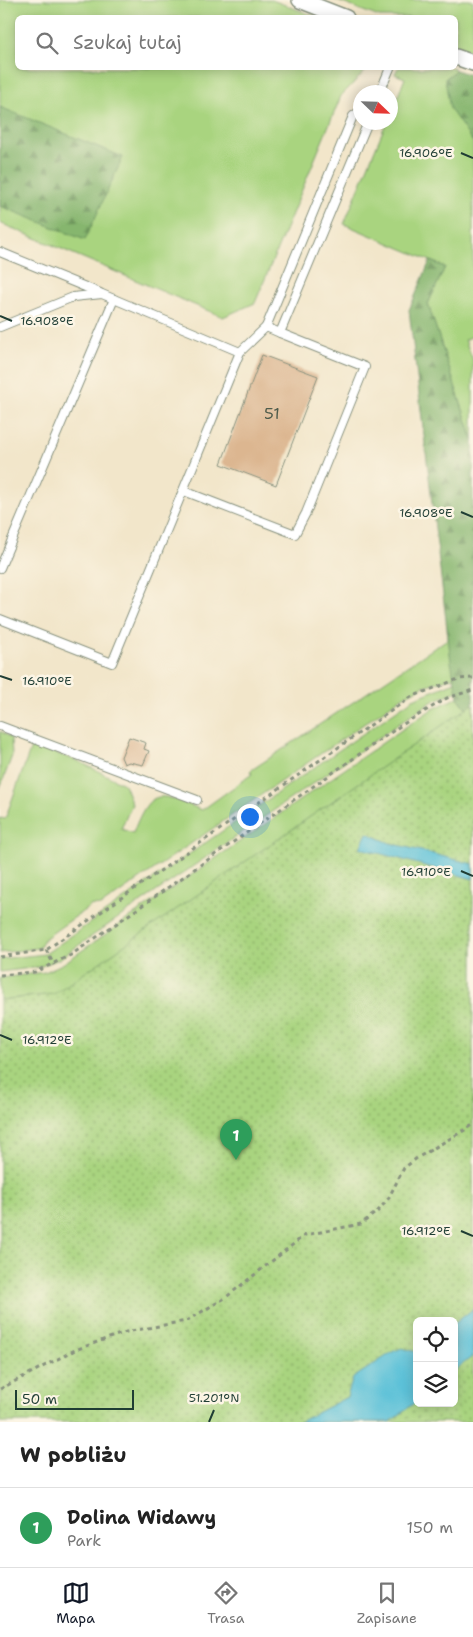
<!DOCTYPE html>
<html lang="pl">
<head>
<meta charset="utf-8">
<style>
  body { margin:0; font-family:"Shantell Sans",sans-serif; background:#f6f6f6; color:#222 }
  .controls { position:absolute; right:15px; bottom:15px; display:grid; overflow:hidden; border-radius:8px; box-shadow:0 2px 12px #0003 }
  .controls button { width:45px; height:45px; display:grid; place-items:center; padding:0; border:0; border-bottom:1px solid #e0e0e0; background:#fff; color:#222; font:25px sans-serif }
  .compass { position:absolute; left:353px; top:85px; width:45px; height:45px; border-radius:50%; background:#fff; box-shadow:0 2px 12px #0003; rotate:113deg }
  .scale { position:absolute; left:15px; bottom:12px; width:119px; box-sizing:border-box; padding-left:5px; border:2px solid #1f3d34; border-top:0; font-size:14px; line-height:18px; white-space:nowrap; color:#1f3d34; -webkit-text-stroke:4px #fcf5e5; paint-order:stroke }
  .you { position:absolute; left:249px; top:816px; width:18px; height:18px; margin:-12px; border:4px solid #fff; border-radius:50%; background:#1a73e8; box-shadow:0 0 0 8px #1a73e833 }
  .badge { display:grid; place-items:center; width:32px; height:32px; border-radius:50%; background:#111827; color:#fff; font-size:16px; font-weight:700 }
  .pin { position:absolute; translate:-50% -41px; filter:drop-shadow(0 1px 2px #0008) }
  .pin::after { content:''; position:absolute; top:26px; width:18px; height:15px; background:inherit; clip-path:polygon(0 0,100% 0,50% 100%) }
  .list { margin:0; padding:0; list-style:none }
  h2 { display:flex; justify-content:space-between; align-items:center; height:65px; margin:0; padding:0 20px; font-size:21px }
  h2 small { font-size:16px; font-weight:400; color:#767676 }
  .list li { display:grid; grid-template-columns:32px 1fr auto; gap:15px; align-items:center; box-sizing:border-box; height:80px; padding:0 20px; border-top:1px solid #e0e0e0 }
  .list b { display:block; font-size:19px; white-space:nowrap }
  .list p { margin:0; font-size:16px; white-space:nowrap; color:#767676 }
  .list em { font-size:16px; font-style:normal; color:#767676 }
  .icon { flex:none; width:28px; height:28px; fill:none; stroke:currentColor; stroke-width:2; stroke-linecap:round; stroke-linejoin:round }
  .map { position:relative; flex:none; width:473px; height:1422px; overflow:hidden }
  .search { position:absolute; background:#fff; box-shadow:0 2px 12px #0003; left:15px; right:15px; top:15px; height:55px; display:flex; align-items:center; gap:12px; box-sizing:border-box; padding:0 18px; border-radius:8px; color:#767676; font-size:19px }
  .sheet { height:145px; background:#fff }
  nav { display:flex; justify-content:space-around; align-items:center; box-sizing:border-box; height:70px; border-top:1px solid #e0e0e0; background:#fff; font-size:14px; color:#767676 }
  nav a { display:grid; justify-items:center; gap:2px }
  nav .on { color:#111827 }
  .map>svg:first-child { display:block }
  .green { fill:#a9d47f; stroke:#64885a }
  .forest { fill:url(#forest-firs); stroke:#527a51 }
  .park { fill:url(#park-dots); stroke:#64885a; fill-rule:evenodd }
  .water { fill:#5bc1d8; stroke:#3d7f86 }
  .building { fill:#dcb690 }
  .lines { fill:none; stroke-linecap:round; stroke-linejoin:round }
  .lane-casing { stroke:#88927f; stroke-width:10 }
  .street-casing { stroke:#88927f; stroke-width:18 }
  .path { stroke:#88927f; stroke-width:3; stroke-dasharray:4 4; stroke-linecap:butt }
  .lane { stroke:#fff; stroke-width:8 }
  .street { stroke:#fff; stroke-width:15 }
  .ticks { fill:none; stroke:#1f3d34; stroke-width:2 }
  .labels { text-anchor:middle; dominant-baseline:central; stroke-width:5; stroke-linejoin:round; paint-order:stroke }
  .number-label { font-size:16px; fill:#4e5b4b }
  .ticks-label { font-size:12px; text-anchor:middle; fill:#1f3d34; stroke:#fcf5e5; stroke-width:5; stroke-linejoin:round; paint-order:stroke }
</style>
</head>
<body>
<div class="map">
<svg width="473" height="1422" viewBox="0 0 473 1422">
  <defs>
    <pattern id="forest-firs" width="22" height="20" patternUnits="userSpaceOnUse" patternTransform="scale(1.25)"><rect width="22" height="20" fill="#86b66e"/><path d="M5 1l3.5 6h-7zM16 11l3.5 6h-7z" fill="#6d955b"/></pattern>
    <pattern id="park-dots" width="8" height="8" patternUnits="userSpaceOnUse" patternTransform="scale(1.25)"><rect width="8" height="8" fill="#a9d47f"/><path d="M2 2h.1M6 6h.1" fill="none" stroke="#89ad69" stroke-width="1.8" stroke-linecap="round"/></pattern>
  </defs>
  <rect width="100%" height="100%" fill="#fcf5e5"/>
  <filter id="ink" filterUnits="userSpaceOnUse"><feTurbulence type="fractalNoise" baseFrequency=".02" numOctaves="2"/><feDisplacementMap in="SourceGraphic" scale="10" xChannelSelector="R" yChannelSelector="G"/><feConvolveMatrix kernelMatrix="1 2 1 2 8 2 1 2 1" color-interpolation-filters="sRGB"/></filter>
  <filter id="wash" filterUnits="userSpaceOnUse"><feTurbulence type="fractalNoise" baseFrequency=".0096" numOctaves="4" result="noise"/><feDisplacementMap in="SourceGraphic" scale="20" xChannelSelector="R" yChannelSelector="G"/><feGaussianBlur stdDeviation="1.12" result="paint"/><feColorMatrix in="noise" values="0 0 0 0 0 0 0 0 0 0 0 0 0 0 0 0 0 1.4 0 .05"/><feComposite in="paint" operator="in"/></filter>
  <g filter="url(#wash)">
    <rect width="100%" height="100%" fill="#f2e6ca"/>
    <!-- green -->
    <g class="green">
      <path d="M0 0H272L317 17 18 18V68H368L341 96 255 303 223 317 0 223Z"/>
      <path d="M335 0H473V53L456 46V18L379 17Z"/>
      <path d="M398 68H451L456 70 445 79 465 130 473 142V336L465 340 473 360V440L428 304 445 267 344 224 386 123 390 122 391 113 405 78 395 74Z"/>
      <path d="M449 638 454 677 424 686 404 696 101 906 92 905 44 939 39 948 0 953V818L5 819 32 745 78 761 124 784 132 804 121 829 133 833C151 785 160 793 202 810L252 774 250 771Z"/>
      <path d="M455 682 457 691 433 701 416 712 59 959 39 967 0 972V959L45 954 413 699Z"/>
      <path d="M458 697 467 709 55 995 0 1000V978L45 972 64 963 410 724 431 710Z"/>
      <path d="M0 731 11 738 12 756 0 788Z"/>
    </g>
    <!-- forest -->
    <g class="forest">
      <path d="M456 70 473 76V142L450 109 445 79Z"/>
      <path d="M0 107 123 157 85 240 0 206Z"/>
      <path d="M430 261 445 267 428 304 473 440V847L221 981 55 995 467 709 458 697 451 662 409 310Z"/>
    </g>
    <!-- park -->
    <path class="park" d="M473 704V1422H0V1000L54 994ZM417 1321H454V1403H417Z"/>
    <!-- water -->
    <g class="water">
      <path d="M367 833 390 843 473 864V879L360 848Z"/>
      <path d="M473 1309V1356L454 1371V1324Z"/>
      <path d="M402 1348 417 1352V1401L390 1422H299L347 1397 353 1378 394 1351Z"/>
    </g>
    <g id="blocks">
      <!-- building -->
      <g class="building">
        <path d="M262 355 318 376 276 485 221 464Z"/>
        <path d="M129 737 146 743 144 749 149 751 143 765 129 762 124 764 121 757Z"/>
      </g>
    </g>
  </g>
  <g filter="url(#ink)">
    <use href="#blocks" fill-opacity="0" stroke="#88927f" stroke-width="1"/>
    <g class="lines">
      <defs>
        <g id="lane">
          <path d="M380 92 390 68"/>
          <path d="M0 252 100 293"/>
          <path d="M0 327 73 297 102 294 240 352"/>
          <path d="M266 327 353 116 360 111"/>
          <path d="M184 491 295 534 306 513 365 367 280 333 368 122"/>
          <path d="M0 568 114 299"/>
          <path d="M0 619 112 663 240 352 266 327 280 333"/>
          <path d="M0 726 197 800"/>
        </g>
        <g id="street">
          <path d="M300 0 346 18"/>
          <path d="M456 57 473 63"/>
        </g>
      </defs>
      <!-- lane casing -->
      <use href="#lane" class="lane-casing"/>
      <!-- street casing -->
      <use href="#street" class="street-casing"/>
      <!-- path -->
      <g class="path">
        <path d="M46 950 54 965"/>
        <path d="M0 957 46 950 411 697 458 679 473 678"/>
        <path d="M0 975 35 972 71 955 400 726 447 698 473 690"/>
        <path d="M0 1389 75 1350 126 1332 186 1321 225 1298 305 1235 361 1224 378 1211 388 1199 404 1168 417 1158 473 1125"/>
      </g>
      <!-- lane -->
      <use href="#lane" class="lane"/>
      <!-- street -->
      <use href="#street" class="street"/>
    </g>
  </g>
  <!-- ticks -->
  <path class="ticks" d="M461 153 473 158M0 316 12 321M461 512 473 517M0 676 12 680M461 871 473 876M0 1035 12 1040M461 1231 473 1236M209 1422 214 1410"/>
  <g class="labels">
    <!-- number labels -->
    <g class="number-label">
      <text x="272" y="413">51</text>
    </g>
  </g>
  <g class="ticks-label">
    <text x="426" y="157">16.906°E</text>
    <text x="47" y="325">16.908°E</text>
    <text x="426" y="517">16.908°E</text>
    <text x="47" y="685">16.910°E</text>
    <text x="426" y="876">16.910°E</text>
    <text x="47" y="1044">16.912°E</text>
    <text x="426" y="1235">16.912°E</text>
    <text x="214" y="1402">51.201°N</text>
  </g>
</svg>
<div class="controls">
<button><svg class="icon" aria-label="locate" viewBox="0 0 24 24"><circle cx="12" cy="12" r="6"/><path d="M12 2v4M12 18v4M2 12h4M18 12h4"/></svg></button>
<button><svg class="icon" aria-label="layers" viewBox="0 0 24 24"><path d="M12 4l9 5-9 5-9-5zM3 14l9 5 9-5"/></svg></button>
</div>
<svg class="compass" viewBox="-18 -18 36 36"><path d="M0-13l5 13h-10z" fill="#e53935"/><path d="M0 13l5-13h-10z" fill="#767676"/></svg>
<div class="scale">50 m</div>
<div class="you"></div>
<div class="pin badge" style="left:236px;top:1160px;background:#2e9e5b">1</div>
<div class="search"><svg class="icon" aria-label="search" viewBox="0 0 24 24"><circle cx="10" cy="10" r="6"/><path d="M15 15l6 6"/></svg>Szukaj tutaj</div>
</div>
<section class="sheet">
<h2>W pobliżu<small></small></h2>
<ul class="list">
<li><span class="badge" style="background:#2e9e5b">1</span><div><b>Dolina Widawy</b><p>Park</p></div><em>150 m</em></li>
</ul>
</section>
<nav>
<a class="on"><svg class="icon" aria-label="map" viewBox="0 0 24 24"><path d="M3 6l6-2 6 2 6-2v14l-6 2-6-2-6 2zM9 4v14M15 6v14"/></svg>Mapa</a>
<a><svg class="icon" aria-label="directions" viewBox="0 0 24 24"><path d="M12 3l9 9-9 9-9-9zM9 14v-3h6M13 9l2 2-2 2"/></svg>Trasa</a>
<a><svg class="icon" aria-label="saved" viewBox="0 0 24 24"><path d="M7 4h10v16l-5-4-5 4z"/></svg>Zapisane</a>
</nav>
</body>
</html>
